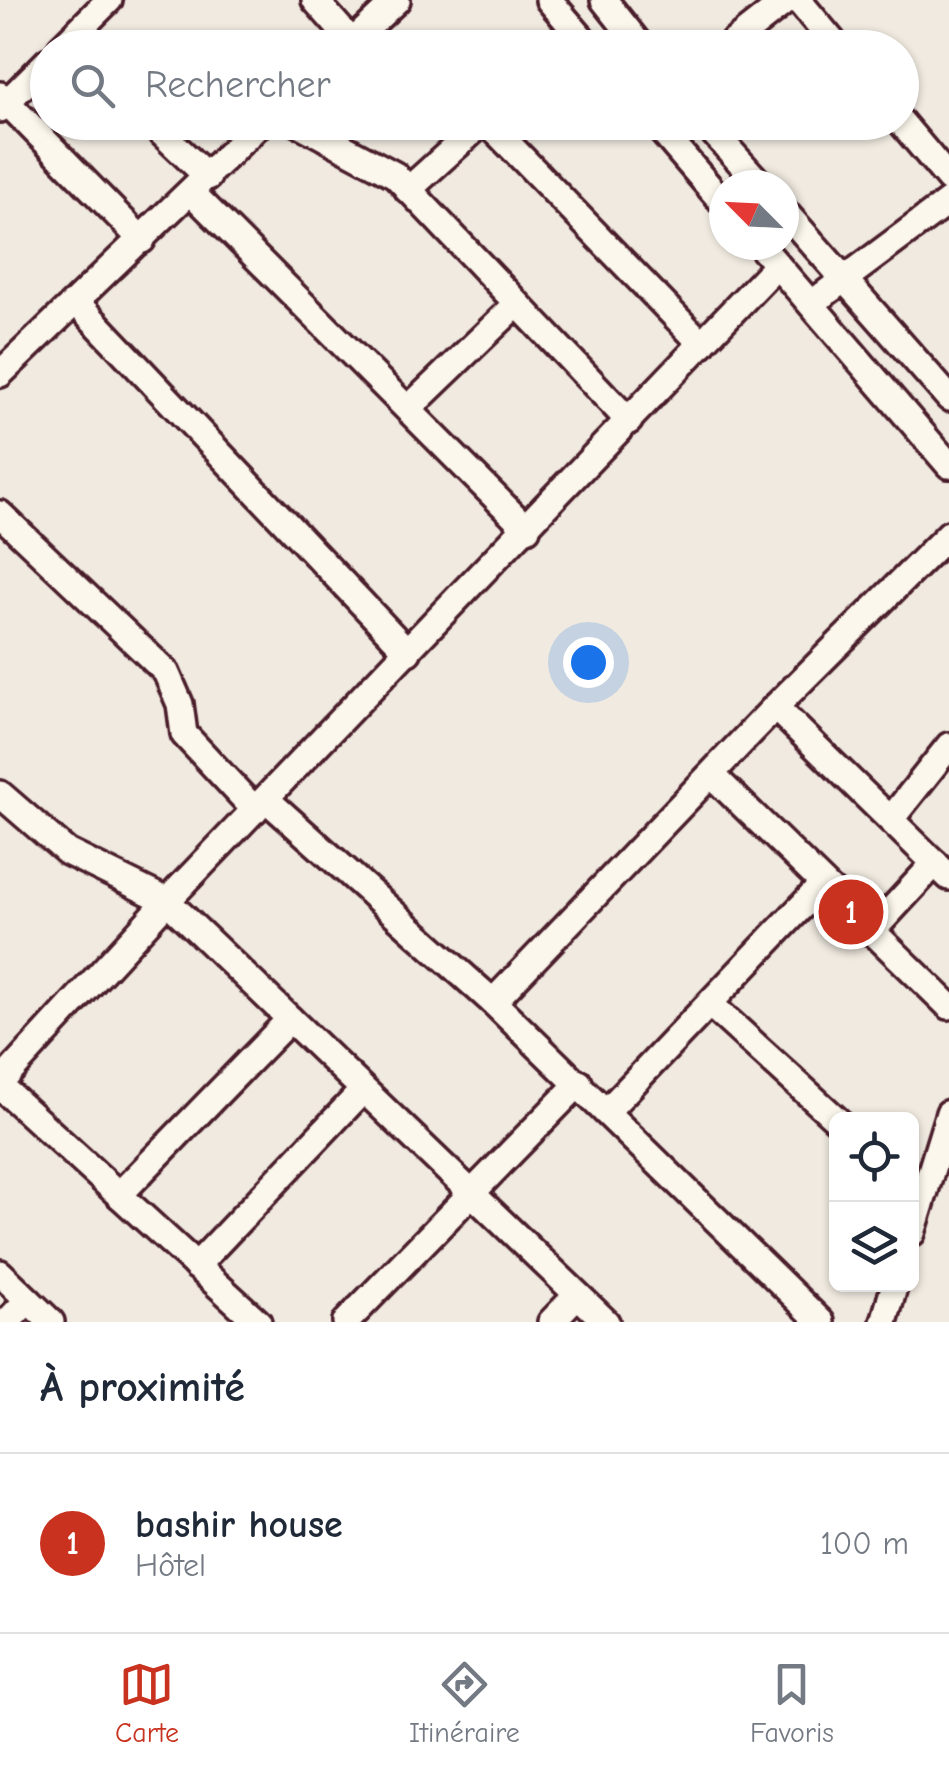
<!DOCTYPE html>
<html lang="fr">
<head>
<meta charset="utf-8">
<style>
  body { margin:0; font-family:"Comic Neue",sans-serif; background:#f2f2f3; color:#1f2937 }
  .controls { position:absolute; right:30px; bottom:30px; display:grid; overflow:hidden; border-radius:15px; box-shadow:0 2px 8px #0004 }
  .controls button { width:90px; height:90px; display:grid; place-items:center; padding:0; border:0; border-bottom:2px solid #e0e1e3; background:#fff; color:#1f2937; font:50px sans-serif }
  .compass { position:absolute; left:709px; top:170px; width:90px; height:90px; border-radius:50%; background:#fff; box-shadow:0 2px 8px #0004; rotate:294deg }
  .you { position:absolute; left:588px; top:662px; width:35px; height:35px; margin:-25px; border:8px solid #fff; border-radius:50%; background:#1a73e8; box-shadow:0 0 0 15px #1a73e833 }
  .badge { display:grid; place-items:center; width:65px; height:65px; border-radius:50%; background:#c8321e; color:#fff; font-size:32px; font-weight:700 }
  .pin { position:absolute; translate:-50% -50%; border:5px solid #fff; box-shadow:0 2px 10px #0006 }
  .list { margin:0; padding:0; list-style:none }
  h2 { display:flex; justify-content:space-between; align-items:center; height:130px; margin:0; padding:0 40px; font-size:42px }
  h2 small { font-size:32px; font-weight:400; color:#747a83 }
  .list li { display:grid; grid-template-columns:65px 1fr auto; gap:30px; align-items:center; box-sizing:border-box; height:180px; padding:0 40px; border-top:2px solid #e0e1e3 }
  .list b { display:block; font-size:38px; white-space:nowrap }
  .list p { margin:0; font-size:32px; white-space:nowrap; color:#747a83 }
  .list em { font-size:32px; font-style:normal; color:#747a83 }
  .icon { flex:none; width:55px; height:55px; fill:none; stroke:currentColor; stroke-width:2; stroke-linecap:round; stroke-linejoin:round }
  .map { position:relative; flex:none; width:949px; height:1322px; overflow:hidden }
  .search { position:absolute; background:#fff; box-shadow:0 2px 8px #0004; left:30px; right:30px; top:30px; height:110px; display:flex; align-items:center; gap:25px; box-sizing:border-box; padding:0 35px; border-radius:55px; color:#747a83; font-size:38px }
  .sheet { height:310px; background:#fff }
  nav { display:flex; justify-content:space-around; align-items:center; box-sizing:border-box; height:140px; border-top:2px solid #e0e1e3; background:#fff; font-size:28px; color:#747a83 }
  nav a { display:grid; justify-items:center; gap:5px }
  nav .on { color:#c8321e }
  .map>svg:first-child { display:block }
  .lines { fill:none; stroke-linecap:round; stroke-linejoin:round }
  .minor-casing { stroke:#4a1f2b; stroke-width:32 }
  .minor { stroke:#fbf7ec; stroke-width:25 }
</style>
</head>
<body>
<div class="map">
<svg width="949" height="1322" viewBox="0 0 949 1322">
  <rect width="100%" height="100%" fill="#f0eae0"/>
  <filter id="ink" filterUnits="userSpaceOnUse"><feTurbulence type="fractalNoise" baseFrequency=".01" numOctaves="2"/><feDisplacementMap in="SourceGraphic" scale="20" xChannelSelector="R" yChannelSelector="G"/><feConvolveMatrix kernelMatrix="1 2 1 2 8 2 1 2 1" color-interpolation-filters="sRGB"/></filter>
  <g filter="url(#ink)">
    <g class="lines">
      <defs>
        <g id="minor">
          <path d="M315 0 352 42"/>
          <path d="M549 0 590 48"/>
          <path d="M604 0 642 48"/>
          <path d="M798 0 838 48"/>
          <path d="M61 48 109 0"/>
          <path d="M346 48 397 0"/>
          <path d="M726 48 787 0"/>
          <path d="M0 95 142 240"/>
          <path d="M0 109 48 61"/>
          <path d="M150 122 208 177"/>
          <path d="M296 122 395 175 629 421"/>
          <path d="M487 122 702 344"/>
          <path d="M654 122 724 204"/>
          <path d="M704 122 761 185"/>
          <path d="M901 122 949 179"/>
          <path d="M408 190 483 122"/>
          <path d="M192 193 527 529"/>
          <path d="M784 211 949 398"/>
          <path d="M760 245 949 465"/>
          <path d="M76 302 408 652"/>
          <path d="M811 304 949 201"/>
          <path d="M0 374 262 122"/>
          <path d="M408 409 517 304"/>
          <path d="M0 514 166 672 180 704 184 734 255 810"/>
          <path d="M775 707 949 877"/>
          <path d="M712 775 949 1006"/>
          <path d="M0 794 67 852 167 901 606 1322"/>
          <path d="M266 799 493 1002 821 1322"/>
          <path d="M891 819 949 746"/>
          <path d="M871 932 935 863"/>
          <path d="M493 1002 775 707 949 534"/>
          <path d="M712 1006 837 1120"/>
          <path d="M0 1083 167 901 777 265"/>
          <path d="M0 1086 258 1322"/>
          <path d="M606 1112 822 885"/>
          <path d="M119 1195 290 1019"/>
          <path d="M912 1233 949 1113"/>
          <path d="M196 1266 363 1090"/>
          <path d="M0 1273 51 1322"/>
          <path d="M7 1322 28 1300"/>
          <path d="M346 1322 579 1083"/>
          <path d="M551 1322 577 1295"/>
          <path d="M884 1322 895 1284"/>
        </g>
      </defs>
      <!-- minor casing -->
      <use href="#minor" class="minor-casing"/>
      <!-- minor -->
      <use href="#minor" class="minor"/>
    </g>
  </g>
</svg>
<div class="controls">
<button><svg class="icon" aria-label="locate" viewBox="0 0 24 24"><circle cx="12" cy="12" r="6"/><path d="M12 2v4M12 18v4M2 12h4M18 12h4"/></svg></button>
<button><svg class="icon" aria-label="layers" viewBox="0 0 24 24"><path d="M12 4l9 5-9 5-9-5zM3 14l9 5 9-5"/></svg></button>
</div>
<svg class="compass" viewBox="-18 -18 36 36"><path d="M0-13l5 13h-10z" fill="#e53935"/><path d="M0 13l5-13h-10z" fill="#747a83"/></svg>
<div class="you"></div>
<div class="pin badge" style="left:851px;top:912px">1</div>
<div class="search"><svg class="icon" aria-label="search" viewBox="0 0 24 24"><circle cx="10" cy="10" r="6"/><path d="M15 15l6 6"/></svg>Rechercher</div>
</div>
<section class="sheet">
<h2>À proximité<small></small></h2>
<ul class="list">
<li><span class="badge">1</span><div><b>bashir house</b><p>Hôtel</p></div><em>100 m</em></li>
</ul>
</section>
<nav>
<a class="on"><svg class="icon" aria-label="map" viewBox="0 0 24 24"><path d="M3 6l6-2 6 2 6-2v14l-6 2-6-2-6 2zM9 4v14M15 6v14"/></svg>Carte</a>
<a><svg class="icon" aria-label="directions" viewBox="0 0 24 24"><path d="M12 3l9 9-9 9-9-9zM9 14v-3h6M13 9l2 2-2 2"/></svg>Itinéraire</a>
<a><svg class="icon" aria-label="saved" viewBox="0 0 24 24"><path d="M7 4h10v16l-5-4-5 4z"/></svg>Favoris</a>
</nav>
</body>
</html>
